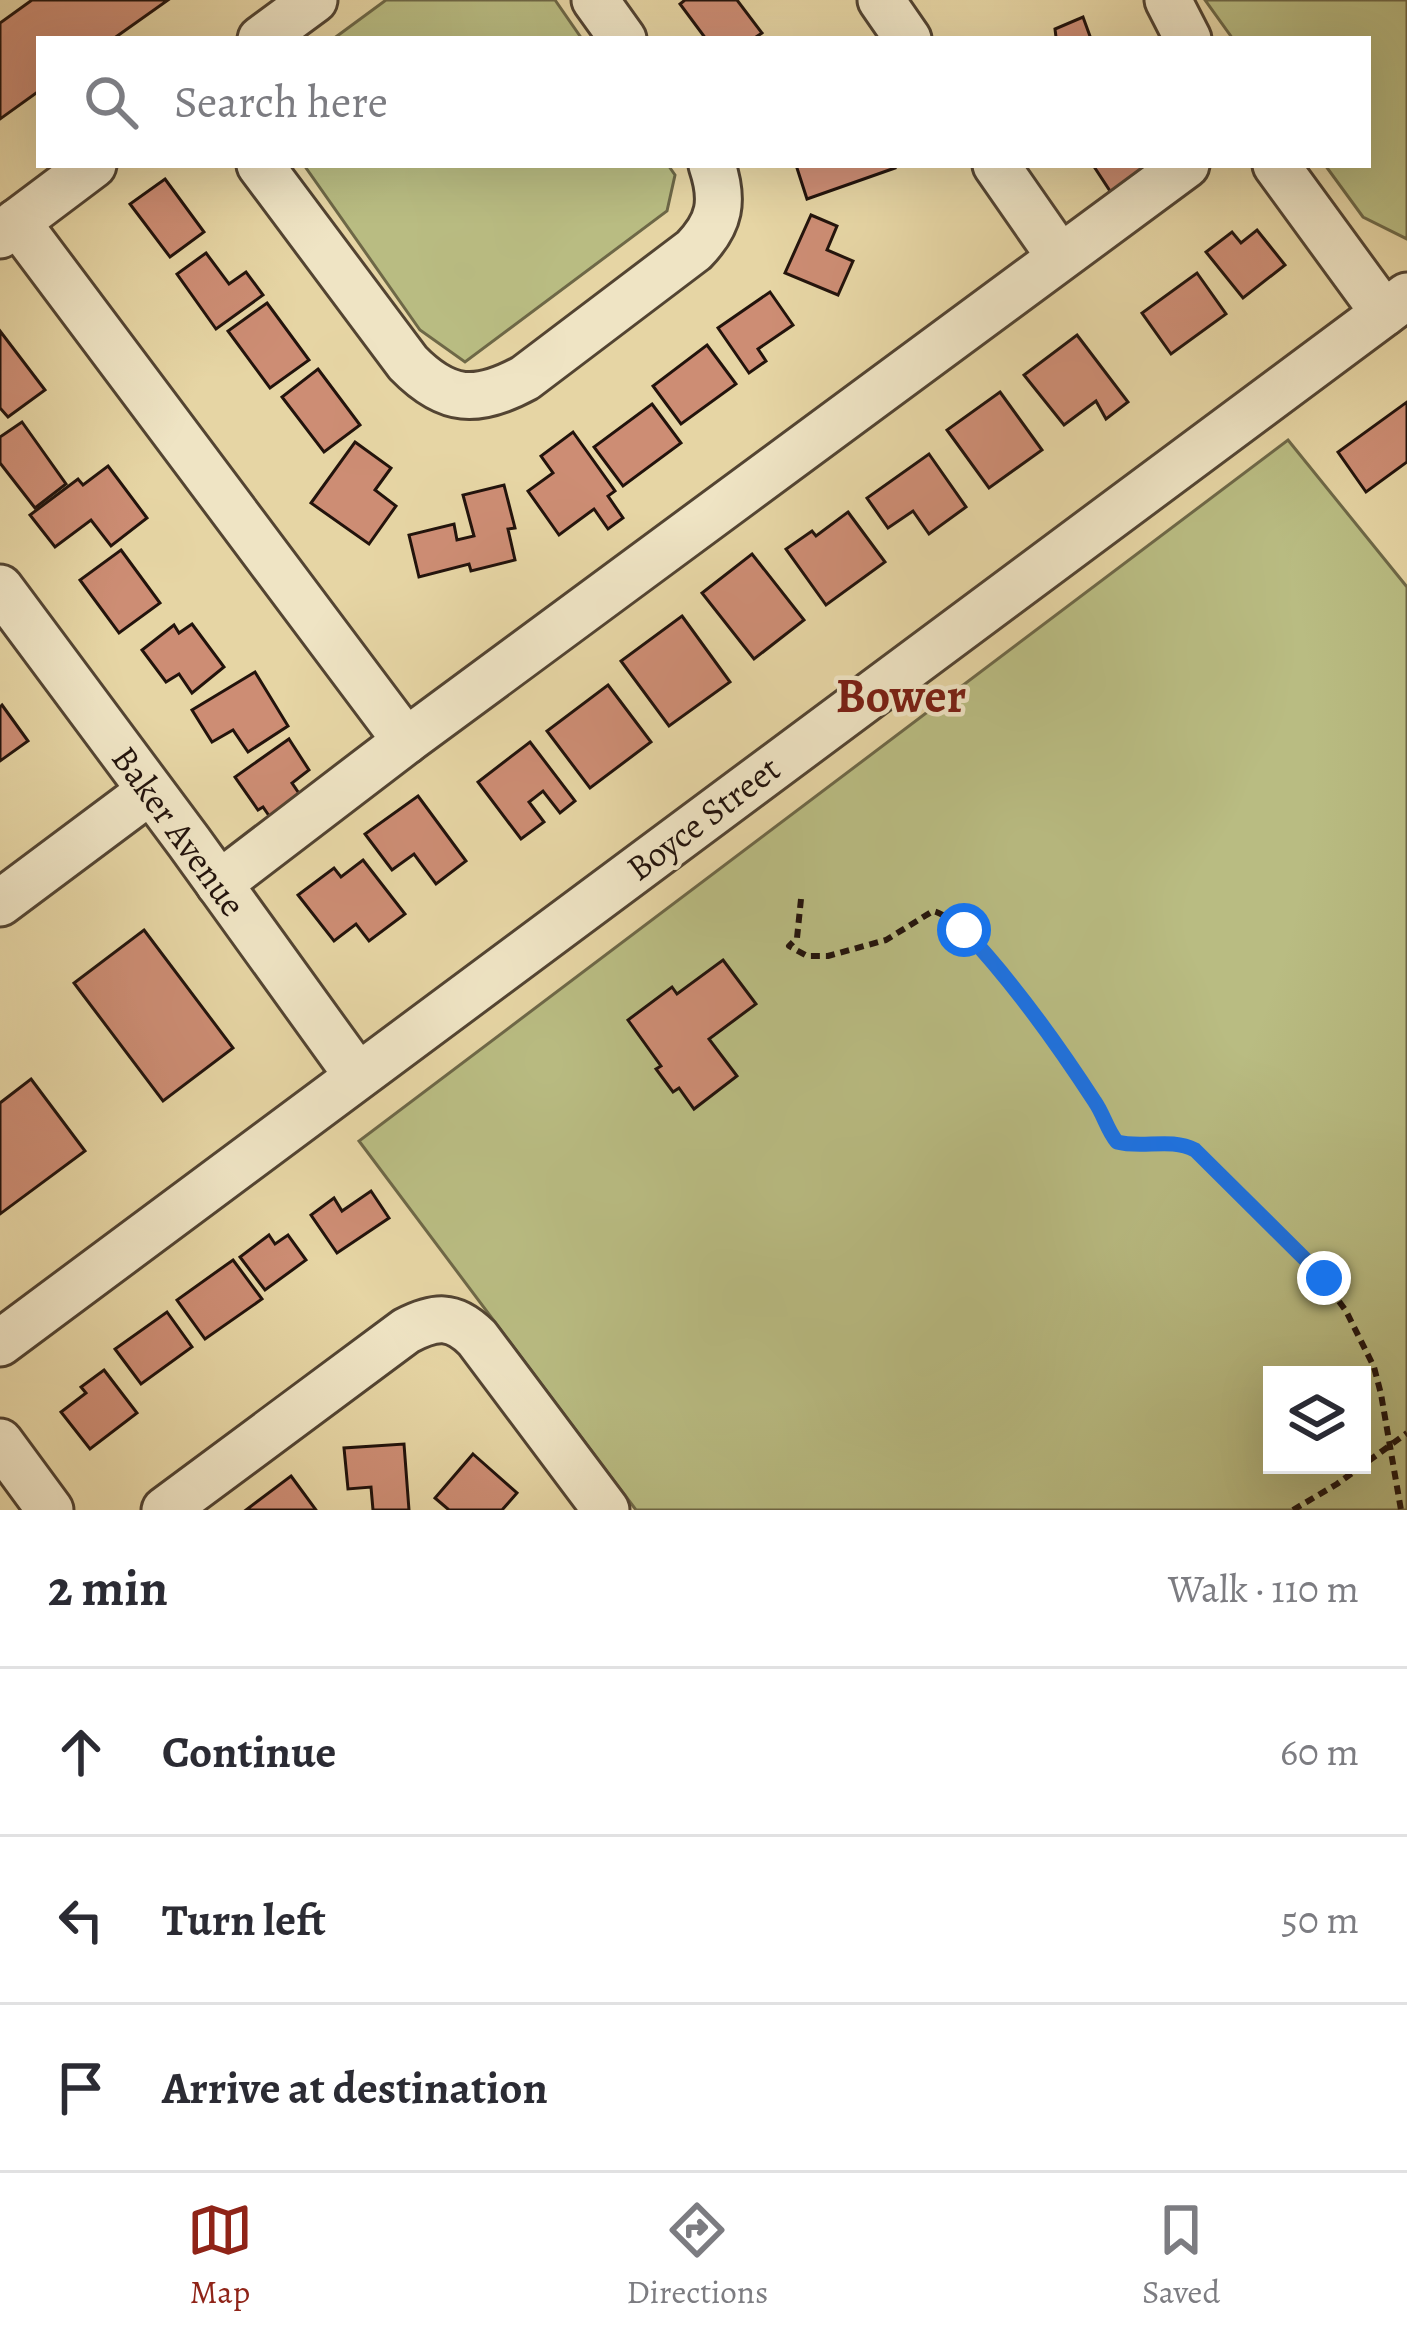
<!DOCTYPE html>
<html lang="en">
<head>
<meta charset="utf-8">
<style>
  body { margin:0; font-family:Alegreya,serif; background:#f7f7f7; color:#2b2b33 }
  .controls { position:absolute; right:36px; bottom:36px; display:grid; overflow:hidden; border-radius:0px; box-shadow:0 12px 48px #0002 }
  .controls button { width:108px; height:108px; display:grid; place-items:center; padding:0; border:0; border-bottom:3px solid #e1e1e2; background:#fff; color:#2b2b33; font:60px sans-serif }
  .stop { position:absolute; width:36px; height:36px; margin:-27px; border:9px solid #1a73e8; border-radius:50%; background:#fff }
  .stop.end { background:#1a73e8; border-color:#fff; box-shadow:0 3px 12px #0008 }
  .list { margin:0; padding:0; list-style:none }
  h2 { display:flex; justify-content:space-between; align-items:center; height:156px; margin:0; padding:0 48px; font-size:51px }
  h2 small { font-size:39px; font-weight:400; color:#7c7c81 }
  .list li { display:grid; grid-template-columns:78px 1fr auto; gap:36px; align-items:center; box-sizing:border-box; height:168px; padding:0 48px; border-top:3px solid #e1e1e2 }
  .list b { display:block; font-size:45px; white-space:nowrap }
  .list em { font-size:39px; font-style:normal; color:#7c7c81 }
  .icon { flex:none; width:66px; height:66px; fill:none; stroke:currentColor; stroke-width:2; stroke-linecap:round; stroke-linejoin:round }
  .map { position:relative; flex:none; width:1407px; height:1510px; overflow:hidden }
  .search { position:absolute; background:#fff; box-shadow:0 12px 48px #0002; left:36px; right:36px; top:36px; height:132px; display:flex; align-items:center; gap:30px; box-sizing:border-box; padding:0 42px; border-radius:0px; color:#7c7c81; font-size:45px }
  .sheet { height:660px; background:#fff }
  nav { display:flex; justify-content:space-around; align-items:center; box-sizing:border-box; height:168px; border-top:3px solid #e1e1e2; background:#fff; font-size:33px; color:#7c7c81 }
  nav a { display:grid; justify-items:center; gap:6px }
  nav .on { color:#8f2418 }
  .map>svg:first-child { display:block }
  .green { fill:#b9bc82; stroke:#6e6847; stroke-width:3; fill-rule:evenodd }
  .building { fill:#cd8d74; stroke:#22130c; stroke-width:3 }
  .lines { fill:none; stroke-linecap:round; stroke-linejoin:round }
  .minor-casing { stroke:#534432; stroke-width:51 }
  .path { stroke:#22130c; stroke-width:6; stroke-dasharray:9 6; stroke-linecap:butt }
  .minor { stroke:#efe4c4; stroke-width:45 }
  .route { stroke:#1a73e8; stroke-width:15 }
  .labels { text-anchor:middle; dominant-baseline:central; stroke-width:9; stroke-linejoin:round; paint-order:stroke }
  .street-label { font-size:36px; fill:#22130c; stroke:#efe4c4 }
  .district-label { font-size:48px; font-weight:bold; fill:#7a1f14; stroke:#efe4c4 }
</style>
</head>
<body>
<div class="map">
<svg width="1407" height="1510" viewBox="0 0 1407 1510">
  <rect width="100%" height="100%" fill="#e6d5a4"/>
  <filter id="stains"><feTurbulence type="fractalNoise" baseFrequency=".00167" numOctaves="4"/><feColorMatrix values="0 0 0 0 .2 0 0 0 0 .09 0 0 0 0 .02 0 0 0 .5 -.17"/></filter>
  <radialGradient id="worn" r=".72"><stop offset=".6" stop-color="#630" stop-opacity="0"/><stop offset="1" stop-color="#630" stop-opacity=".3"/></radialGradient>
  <!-- green -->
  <g class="green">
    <path d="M386 0H555L582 39H333Z"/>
    <path d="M1205 0H1407V239L1363 217 1325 165H1368V39H1233Z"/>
    <path d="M304 165H668L675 175 667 211 465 362 420 330Z"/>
    <path d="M1288 440 1407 587V1510H636L359 1141ZM1272 1375H1362V1465H1272Z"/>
  </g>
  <!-- building -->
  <g class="building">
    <path d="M32 0H168L113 39H39V91L0 119V23Z"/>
    <path d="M685 0H737L762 33 753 39H706L680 4Z"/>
    <path d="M1083 17 1091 39H1051L1056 37 1055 29Z"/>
    <path d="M796 165H894L895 168 807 199Z"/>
    <path d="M1093 165H1157L1114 197Z"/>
    <path d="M165 179 204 232 170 257 130 204Z"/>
    <path d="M811 215 837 226 827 250 853 261 838 295 785 273Z"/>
    <path d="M1257 230 1285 265 1243 298 1206 252 1232 232 1241 243Z"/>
    <path d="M206 253 229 284 246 272 263 295 216 329 177 274Z"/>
    <path d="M1197 273 1226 314 1171 354 1142 313Z"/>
    <path d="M770 292 793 325 758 349 766 361 749 373 718 328Z"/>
    <path d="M267 303 309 360 270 388 228 331Z"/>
    <path d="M0 331 45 390 8 417 0 408Z"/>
    <path d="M1077 335 1128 402 1106 419 1096 401 1064 425 1024 375Z"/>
    <path d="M707 345 736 384 681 424 653 386Z"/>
    <path d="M318 369 360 425 324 452 282 397Z"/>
    <path d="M1000 392 1042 450 989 488 947 430Z"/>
    <path d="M1407 402V462L1366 492 1338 452Z"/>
    <path d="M652 404 681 443 623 486 594 447Z"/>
    <path d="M22 422 66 484 35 508 0 463V437Z"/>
    <path d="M573 432 615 491 608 496 623 518 608 529 594 509 559 535 528 491 553 473 541 456Z"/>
    <path d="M355 442 391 468 375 490 396 506 369 544 311 503Z"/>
    <path d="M929 454 966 507 929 534 913 511 888 528 867 498Z"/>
    <path d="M108 466 147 518 111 546 91 520 55 547 30 515 78 479 83 485Z"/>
    <path d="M504 485 515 528 508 529 515 560 471 571 469 564 419 577 409 535 454 524 457 540 474 536 463 495Z"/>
    <path d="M848 512 885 562 826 605 786 549 812 531 816 536Z"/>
    <path d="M121 550 160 603 119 633 80 580Z"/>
    <path d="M752 554 804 620 754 659 702 593Z"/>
    <path d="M682 616 730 682 669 726 621 661Z"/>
    <path d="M192 624 224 667 192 693 179 674 166 682 142 650 174 625 179 633Z"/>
    <path d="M255 672 288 726 248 752 233 730 212 742 192 710Z"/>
    <path d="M608 685 651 742 590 788 547 731Z"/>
    <path d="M2 705 28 741 0 761V707Z"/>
    <path d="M289 739 309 770 292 783 307 805 276 826 263 807 258 810 235 777Z"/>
    <path d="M530 742 575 801 560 813 543 791 529 802 544 822 521 839 478 782Z"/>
    <path d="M418 796 466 861 436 884 414 854 392 870 365 834Z"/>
    <path d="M363 860 405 914 369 941 356 924 334 941 298 895 334 868 341 877Z"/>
    <path d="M144 930 233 1048 163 1101 74 983Z"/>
    <path d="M723 960 756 1004 709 1039 737 1076 694 1109 679 1088 673 1092 656 1069 661 1066 628 1020 672 987 677 994Z"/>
    <path d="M31 1079 85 1151 0 1214V1103Z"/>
    <path d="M371 1191 389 1218 337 1253 311 1215 334 1198 342 1211Z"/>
    <path d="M269 1235 275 1244 288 1235 306 1260 265 1290 240 1257Z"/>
    <path d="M233 1260 262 1299 205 1339 177 1300Z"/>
    <path d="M167 1312 192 1347 141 1384 115 1349Z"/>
    <path d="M104 1370 137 1413 90 1449 61 1412 86 1393 81 1387Z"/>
    <path d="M404 1444 409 1510H373L371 1487 348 1489 344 1448Z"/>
    <path d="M473 1454 517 1493 502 1510H449L435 1498Z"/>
    <path d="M291 1476 316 1510H246Z"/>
  </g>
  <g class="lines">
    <defs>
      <g id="minor">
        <path d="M595 0 623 39"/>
        <path d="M881 0 908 39"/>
        <path d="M1168 0 1188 39"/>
        <path d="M261 39 314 0"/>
        <path d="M260 165 408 363C447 403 477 404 525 378L694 250C720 223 724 201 712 165"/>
        <path d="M996 165 1060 257"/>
        <path d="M1276 165 1384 313"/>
        <path d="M17 222 406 741"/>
        <path d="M0 235 93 165"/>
        <path d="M0 588 189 842 357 1075"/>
        <path d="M219 884 406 741 1186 165"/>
        <path d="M0 903 150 791"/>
        <path d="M0 1343 1407 296"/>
        <path d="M0 1442 50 1510"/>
        <path d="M165 1510 406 1331C435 1316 453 1314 477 1338L606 1510"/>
      </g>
    </defs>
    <!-- minor casing -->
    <use href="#minor" class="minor-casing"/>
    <!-- path -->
    <g class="path">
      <path d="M801 899 797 938 789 946 807 956H828L886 940 933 911C974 920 1069 1062 1095 1102 1104 1115 1107 1130 1117 1142 1143 1149 1170 1137 1195 1150L1310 1262 1346 1311 1374 1367 1381 1394 1401 1510"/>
      <path d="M1293 1510 1337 1484 1407 1433"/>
    </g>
    <!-- minor -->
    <use href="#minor" class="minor"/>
  </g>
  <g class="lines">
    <!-- route -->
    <path class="route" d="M964 930C1013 982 1056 1042 1095 1102 1104 1115 1107 1130 1117 1142 1143 1149 1170 1137 1195 1150L1324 1278"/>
  </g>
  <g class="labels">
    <!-- street labels -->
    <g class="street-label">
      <text transform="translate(703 818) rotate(-37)">Boyce Street</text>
      <text transform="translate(179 831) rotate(54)">Baker Avenue</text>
    </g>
    <!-- district labels -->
    <g class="district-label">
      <text x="901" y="696">Bower</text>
    </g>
  </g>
  <rect width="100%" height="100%" filter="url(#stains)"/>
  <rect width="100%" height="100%" fill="url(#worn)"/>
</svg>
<div class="controls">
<button><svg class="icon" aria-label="layers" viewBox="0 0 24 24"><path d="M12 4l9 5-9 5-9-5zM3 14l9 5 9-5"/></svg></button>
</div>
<div class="stop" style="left:964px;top:930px"></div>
<div class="stop end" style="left:1324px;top:1278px"></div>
<div class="search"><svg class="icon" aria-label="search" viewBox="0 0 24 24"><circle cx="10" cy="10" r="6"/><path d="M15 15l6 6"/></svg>Search here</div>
</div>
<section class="sheet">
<h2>2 min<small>Walk · 110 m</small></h2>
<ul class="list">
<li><svg class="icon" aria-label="ahead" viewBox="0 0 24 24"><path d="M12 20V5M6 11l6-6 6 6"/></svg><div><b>Continue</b></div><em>60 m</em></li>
<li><svg class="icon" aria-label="left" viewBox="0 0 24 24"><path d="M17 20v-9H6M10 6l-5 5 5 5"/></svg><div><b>Turn left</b></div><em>50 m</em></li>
<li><svg class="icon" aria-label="arrive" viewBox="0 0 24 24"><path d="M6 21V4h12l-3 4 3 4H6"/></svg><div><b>Arrive at destination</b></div></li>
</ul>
</section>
<nav>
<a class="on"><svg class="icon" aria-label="map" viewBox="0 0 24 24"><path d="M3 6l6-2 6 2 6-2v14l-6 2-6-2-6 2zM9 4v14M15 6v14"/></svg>Map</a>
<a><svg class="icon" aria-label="directions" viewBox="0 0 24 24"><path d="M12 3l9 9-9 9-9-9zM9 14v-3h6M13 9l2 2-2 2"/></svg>Directions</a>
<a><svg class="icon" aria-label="saved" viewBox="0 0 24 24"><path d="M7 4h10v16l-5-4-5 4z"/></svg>Saved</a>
</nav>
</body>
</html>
